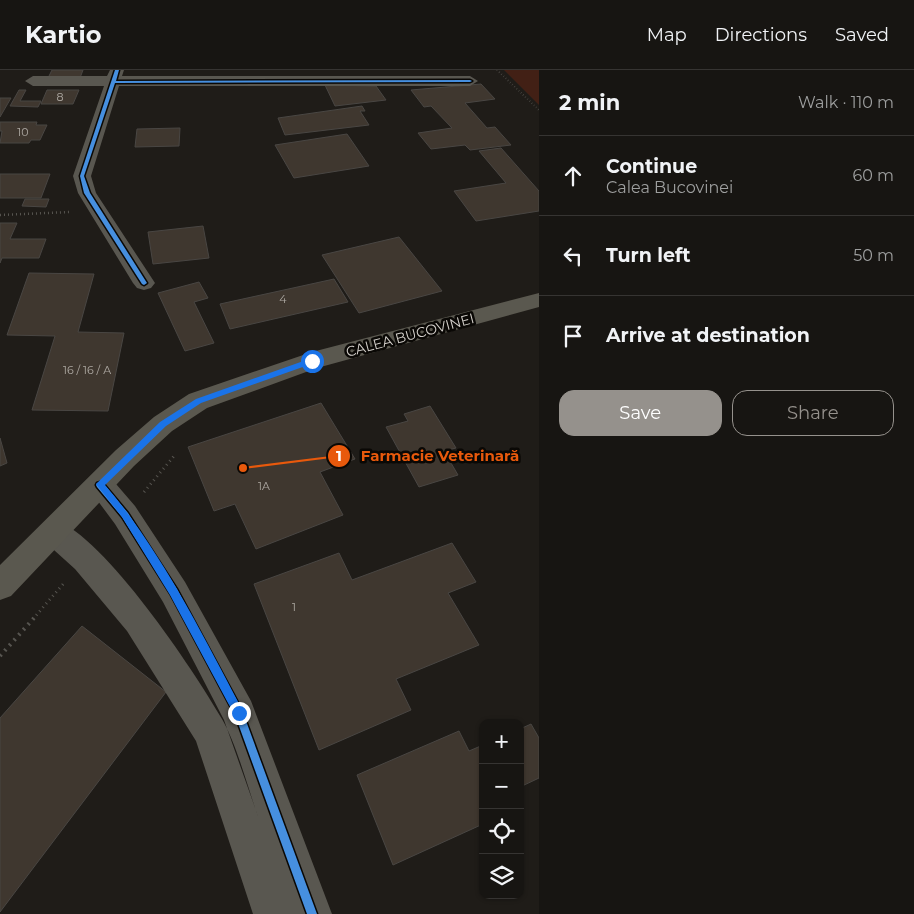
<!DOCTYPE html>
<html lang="en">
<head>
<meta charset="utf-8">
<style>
  body { margin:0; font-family:Montserrat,sans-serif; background:#201e1b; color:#f1f3f6 }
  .controls { position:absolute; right:15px; bottom:15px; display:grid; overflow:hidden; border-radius:10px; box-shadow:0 1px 4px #0004 }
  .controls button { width:45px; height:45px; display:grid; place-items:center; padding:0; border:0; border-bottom:1px solid #363432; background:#171512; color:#f1f3f6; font:25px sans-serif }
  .stop { position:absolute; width:15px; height:15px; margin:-11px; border:4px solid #1a73e8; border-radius:50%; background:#fff }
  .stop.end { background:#1a73e8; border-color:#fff; box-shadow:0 1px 5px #0008 }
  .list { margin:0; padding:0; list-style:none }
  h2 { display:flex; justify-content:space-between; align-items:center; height:65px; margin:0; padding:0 20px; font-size:21px }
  h2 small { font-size:16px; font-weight:400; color:#9e9f9f }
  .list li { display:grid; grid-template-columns:32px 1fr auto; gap:15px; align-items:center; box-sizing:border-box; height:80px; padding:0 20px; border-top:1px solid #363432 }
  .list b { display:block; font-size:19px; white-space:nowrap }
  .list p { margin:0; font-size:16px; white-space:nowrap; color:#9e9f9f }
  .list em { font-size:16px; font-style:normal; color:#9e9f9f }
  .actions { display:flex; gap:10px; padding:15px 20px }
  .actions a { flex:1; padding:11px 0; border:1px solid #95918c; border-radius:15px; text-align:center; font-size:18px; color:#95918c }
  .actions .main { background:#95918c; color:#fff }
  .icon { flex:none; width:28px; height:28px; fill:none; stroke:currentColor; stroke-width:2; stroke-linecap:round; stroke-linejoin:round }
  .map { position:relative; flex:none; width:539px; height:844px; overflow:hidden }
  header { display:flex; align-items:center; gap:30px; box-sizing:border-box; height:70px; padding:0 25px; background:#171512; border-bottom:1px solid #363432 }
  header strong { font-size:24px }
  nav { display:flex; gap:28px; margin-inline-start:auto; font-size:18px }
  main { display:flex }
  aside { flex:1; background:#171512 }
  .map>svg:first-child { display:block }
  .green { fill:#422015 }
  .building { fill:#3f372f; stroke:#494643 }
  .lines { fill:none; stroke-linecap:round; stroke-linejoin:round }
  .path-far3 { stroke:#575550; stroke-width:2; stroke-dasharray:0.5 2.5; stroke-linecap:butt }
  .path-far2 { stroke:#575550; stroke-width:2.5; stroke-dasharray:1 3; stroke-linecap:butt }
  .path-far1 { stroke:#575550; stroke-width:3; stroke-dasharray:1 4; stroke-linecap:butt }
  .path { stroke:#575550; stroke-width:4; stroke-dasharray:2 5; stroke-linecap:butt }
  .minor { fill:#595750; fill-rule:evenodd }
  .major { fill:#5a584f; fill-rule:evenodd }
  .cycleway-casing { stroke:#0a0805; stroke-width:3 }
  .cycleway { fill:#468fdf; fill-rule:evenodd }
  .route { fill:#1a73e8 }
  .labels { text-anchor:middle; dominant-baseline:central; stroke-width:5; stroke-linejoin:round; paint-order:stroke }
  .number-label { font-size:11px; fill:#afaaa4 }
  .street-label { font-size:14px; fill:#d4d0cb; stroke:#0a0805 }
  .leader { fill:none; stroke:#e8590c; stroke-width:2 }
  .callout-dot { fill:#e8590c; stroke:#0a0805; stroke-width:2 }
  .mark-label { font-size:15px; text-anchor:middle; font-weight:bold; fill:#fff }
  .callout-label { font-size:15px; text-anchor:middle; font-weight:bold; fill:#e8590c; stroke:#0a0805; stroke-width:5; stroke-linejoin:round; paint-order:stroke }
</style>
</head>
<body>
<header>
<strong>Kartio</strong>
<nav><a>Map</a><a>Directions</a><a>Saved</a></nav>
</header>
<main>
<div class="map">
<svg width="539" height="844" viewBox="0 0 539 844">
  <rect width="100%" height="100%" fill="#1f1c18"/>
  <!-- green -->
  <path class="green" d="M504 0H539V35Z"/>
  <!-- building -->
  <g class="building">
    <path d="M52 0H83L80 8H48Z"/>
    <path d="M481 14 495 29 465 33 487 58 495 57 511 75 470 80 465 75 431 79 418 63 452 58 431 36 424 37 411 20Z"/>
    <path d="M325 15 376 16 386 30 335 36Z"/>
    <path d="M19 20H26L20 31H41L38 37 10 36Z"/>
    <path d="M47 20H79L73 34H41Z"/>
    <path d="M0 28H11L0 47Z"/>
    <path d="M362 36 365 41H360L369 55 285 65 278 48Z"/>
    <path d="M0 52H37L36 55H47L40 70H31L29 73H0L2 61H0Z"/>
    <path d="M180 58 179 76 135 77 137 59Z"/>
    <path d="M347 64 369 96 294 108 275 75Z"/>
    <path d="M501 78 539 121V141L476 151 454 121 506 113 479 81Z"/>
    <path d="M0 104H50L41 128H0Z"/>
    <path d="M25 129H49L46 137 22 136Z"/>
    <path d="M0 153H17L10 169H46L39 188H2L0 193Z"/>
    <path d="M203 156 209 188 153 194 148 162Z"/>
    <path d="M399 167 442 221 359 243 322 185Z"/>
    <path d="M29 203 94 204 78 262 124 263 108 341 32 340 55 266 7 265Z"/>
    <path d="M334 209 348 232 230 259 220 234Z"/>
    <path d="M199 212 208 228 194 232 214 273 185 281 158 223Z"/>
    <path d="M321 333 355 389 320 402 343 445 256 479 235 434 214 441 188 377Z"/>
    <path d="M430 336 456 378 444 381 458 405 419 417 386 357 408 351 404 344Z"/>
    <path d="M0 368 7 393 0 396Z"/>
    <path d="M452 473 476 512 448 523 479 575 396 609 411 640 319 680 254 514 339 483 352 510Z"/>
    <path d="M82 556 166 622 0 842V648Z"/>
    <path d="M531 654 539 668V708L520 717V659Z"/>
    <path d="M459 661 469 681 483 675V754L393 795 357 705Z"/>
  </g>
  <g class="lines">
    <!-- path-far3 -->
    <path class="path-far3" d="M497 0 539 40"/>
    <!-- path-far2 -->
    <path class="path-far2" d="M0 145 70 142"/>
    <!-- path-far1 -->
    <g class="path-far1">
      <path d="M144 422 174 386"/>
      <path d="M33 549 64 513"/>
    </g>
    <!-- path -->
    <path class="path" d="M0 586 34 548"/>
    <!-- minor -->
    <g class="minor">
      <path d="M110 0H124L122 6H470L478 11 470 16H119L91 106 96 123 155 213 151 218 144 220 137 218 133 213 78 123 73 106 104 16H33L25 11 33 6H107Z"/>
      <path d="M100 403 110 407 135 436 185 512 251 631 332 844H253L196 671 127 561 75 499 44 471 40 462 44 453 54 449C106 468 193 599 222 649 237 675 248 719 259 749L224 650 163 532 115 454 86 415 90 407Z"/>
    </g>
    <!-- major -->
    <path class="major" d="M539 223V237L317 298 207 338 172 361 134 396 11 526 0 530V495L116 380 154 347 189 324 312 282Z"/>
    <defs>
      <g id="cycleway">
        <path d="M115 0H119L116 11 470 10 472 11 470 12 115 13 84 106 90 123 147 213 144 215 142 214 84 123 80 106Z"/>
        <path d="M100 412 103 413 128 443 177 519 242 640 317 844H307L235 645 171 525 122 447 97 417 96 415 97 413Z"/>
      </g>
    </defs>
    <!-- cycleway casing -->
    <use href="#cycleway" class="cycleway-casing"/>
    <!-- cycleway -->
    <use href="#cycleway" class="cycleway"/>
  </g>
  <!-- route -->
  <path class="route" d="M312 288 315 291 314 293 201 333 166 356 105 415C162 482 201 562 242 639V646L239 648 235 646 170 525 122 447 96 414 160 352 196 329Z"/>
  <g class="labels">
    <!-- number labels -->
    <g class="number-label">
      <text x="60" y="27">8</text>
      <text x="23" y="62">10</text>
      <text x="283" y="229">4</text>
      <text x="87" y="300">16 / 16 / A</text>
      <text x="264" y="416">1A</text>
      <text x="294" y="537">1</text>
    </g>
    <!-- street labels -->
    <g class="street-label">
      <text transform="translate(410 265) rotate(-15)">CALEA BUCOVINEI</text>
    </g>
  </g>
  <!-- callouts -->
  <path class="leader" d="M243 398L339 386"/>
  <g class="callout-dot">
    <circle cx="243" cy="398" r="5"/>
    <circle cx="339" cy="386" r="12"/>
  </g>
  <g class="mark-label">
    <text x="339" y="391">1</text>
  </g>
  <g class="callout-label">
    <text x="440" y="391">Farmacie Veterinară</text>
  </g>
</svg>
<div class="controls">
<button>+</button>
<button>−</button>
<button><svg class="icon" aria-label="locate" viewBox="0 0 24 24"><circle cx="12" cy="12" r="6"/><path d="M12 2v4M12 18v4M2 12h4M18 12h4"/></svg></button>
<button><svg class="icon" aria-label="layers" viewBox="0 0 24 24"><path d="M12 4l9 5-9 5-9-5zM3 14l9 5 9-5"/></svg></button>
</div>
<div class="stop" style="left:312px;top:291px"></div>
<div class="stop end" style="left:239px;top:643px"></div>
</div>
<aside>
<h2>2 min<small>Walk · 110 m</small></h2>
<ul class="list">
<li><svg class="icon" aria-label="ahead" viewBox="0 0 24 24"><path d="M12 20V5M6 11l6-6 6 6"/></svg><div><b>Continue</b><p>Calea Bucovinei</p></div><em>60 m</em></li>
<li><svg class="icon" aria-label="left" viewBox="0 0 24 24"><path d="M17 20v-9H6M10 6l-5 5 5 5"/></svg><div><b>Turn left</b></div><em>50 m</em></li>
<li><svg class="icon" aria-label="arrive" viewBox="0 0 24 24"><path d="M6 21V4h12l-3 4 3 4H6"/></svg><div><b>Arrive at destination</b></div></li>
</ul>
<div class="actions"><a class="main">Save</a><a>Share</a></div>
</aside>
</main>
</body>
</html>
